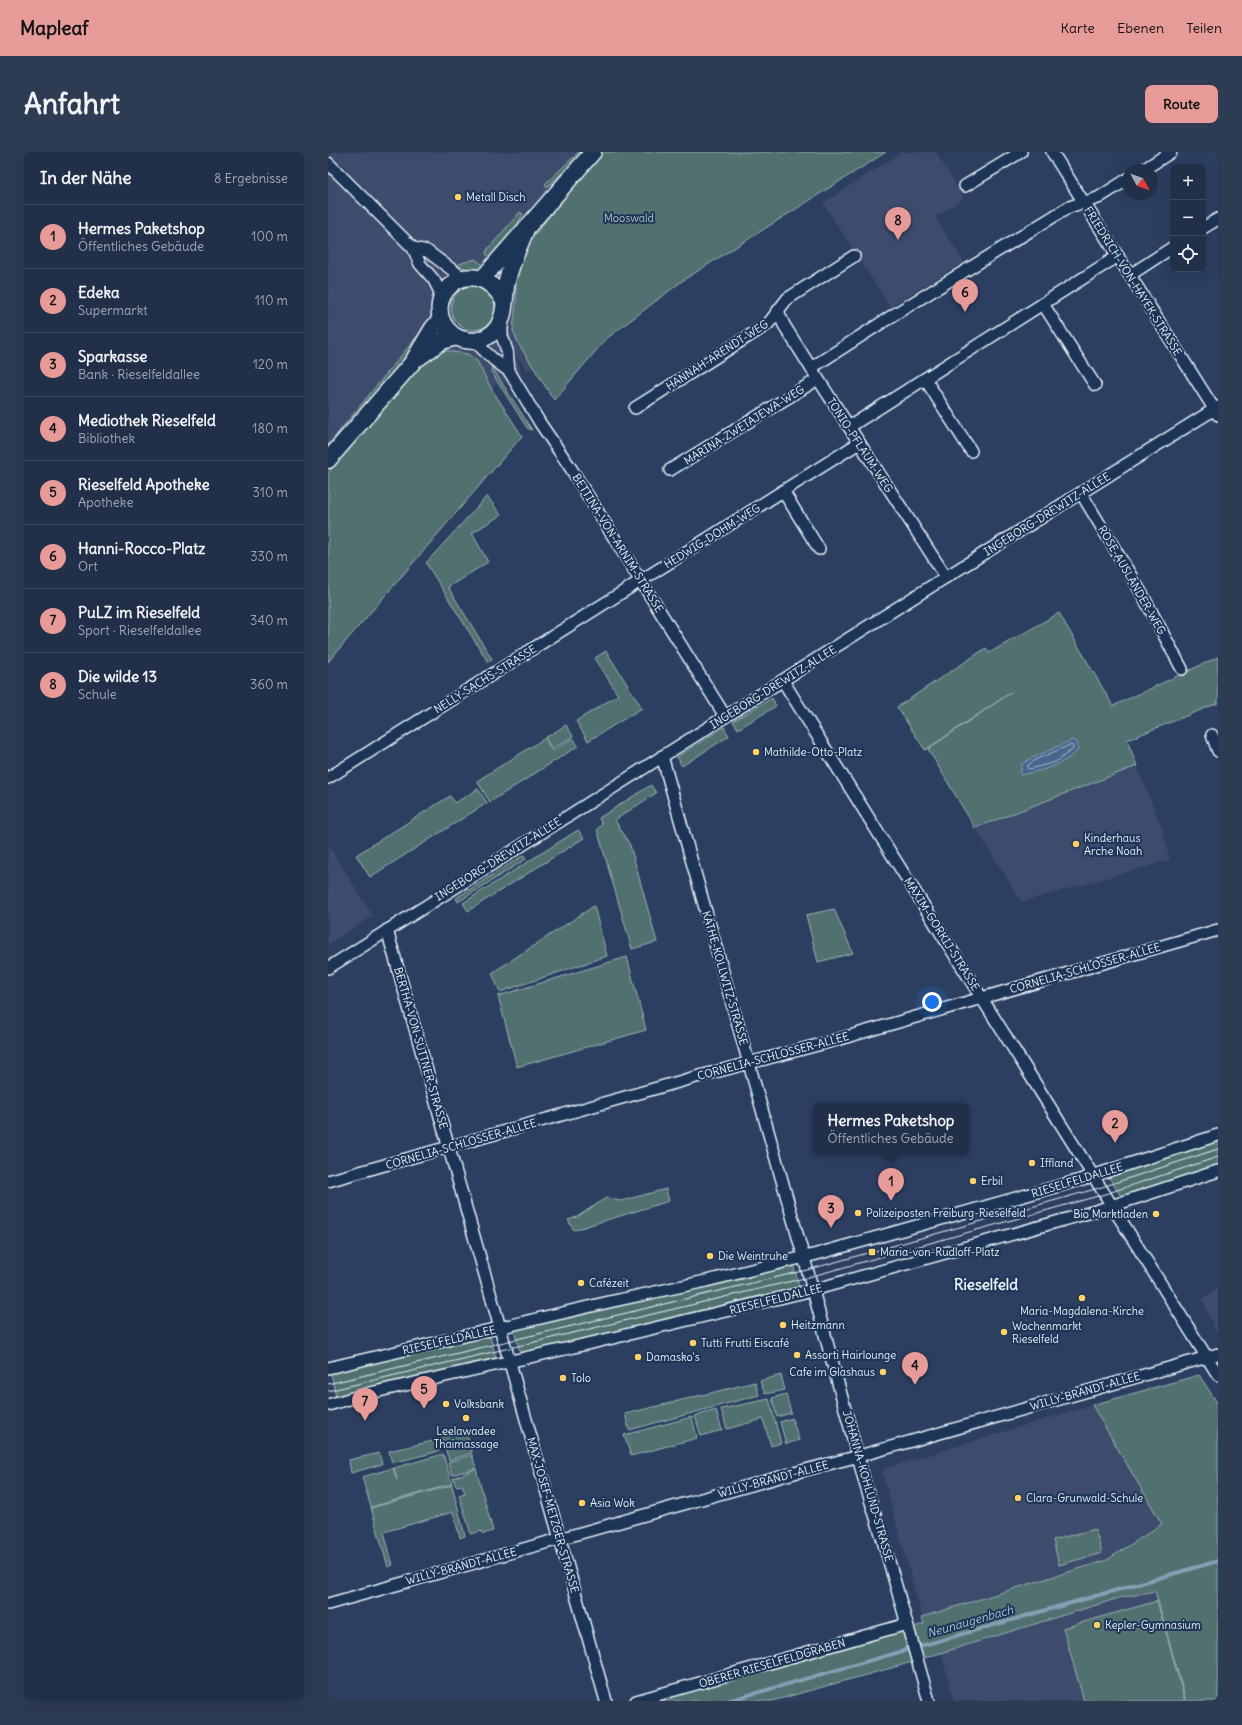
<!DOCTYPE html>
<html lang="de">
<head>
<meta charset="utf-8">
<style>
  body { margin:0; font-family:Delius,sans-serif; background:#2d3b53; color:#f1f3f6 }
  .controls { position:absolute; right:12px; top:12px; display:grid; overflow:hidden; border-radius:8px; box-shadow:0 4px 16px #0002 }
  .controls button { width:36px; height:36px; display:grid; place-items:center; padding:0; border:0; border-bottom:1px solid #3e4a61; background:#212f49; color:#f1f3f6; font:20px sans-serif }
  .compass { position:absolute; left:794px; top:12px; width:36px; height:36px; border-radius:50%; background:#212f49; box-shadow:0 4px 16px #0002; rotate:131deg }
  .you { position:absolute; left:604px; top:850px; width:14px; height:14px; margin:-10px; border:3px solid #fff; border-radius:50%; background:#1a73e8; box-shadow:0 0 0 6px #1a73e833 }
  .badge { display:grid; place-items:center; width:26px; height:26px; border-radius:50%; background:#e69b98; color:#111; font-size:13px; font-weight:700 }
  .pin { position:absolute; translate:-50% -33px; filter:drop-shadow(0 1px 2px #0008) }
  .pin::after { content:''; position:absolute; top:21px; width:14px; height:12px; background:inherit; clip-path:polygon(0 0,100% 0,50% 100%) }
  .popup { position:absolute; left:485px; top:951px; width:156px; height:52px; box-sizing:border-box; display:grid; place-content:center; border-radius:8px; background:#212f49; filter:drop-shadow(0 1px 3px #0005); font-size:13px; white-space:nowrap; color:#a2a9b4 }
  .popup b { font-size:15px; color:#f1f3f6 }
  .popup::after { content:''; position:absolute; left:50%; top:100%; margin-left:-8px; border:8px solid transparent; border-top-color:#212f49 }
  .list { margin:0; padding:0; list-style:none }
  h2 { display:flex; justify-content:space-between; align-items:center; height:52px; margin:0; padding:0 16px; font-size:17px }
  h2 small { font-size:13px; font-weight:400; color:#a2a9b4 }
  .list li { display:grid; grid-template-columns:26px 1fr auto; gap:12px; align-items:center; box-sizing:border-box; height:64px; padding:0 16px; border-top:1px solid #3e4a61 }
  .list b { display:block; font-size:15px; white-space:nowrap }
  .list p { margin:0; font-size:13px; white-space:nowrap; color:#a2a9b4 }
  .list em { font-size:13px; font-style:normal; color:#a2a9b4 }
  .icon { flex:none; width:22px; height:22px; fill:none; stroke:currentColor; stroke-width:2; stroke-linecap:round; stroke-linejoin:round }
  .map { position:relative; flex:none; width:890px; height:1549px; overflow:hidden; border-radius:8px }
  header { display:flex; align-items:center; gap:24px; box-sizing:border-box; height:56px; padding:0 20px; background:#e69b98; color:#111 }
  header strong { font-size:19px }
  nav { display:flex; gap:22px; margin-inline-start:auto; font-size:14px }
  .intro { display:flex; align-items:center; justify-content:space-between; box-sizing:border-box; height:96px; padding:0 24px }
  h1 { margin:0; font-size:28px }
  .button { padding:10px 18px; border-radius:8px; background:#e69b98; color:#111; font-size:14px; font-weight:700 }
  main { display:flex; gap:24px; padding:0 24px }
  aside { flex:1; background:#212f49; border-radius:8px; box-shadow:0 4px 16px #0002 }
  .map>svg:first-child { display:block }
  .built { fill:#3e4b6c }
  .green { fill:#517170; stroke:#9cb1b4 }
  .water { fill:#47668c; stroke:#879eb7 }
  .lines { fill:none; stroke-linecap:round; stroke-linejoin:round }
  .shore { stroke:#a8b9cd; stroke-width:1 }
  .stream { stroke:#879eb7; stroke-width:4 }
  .street-casing { stroke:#e8f1f8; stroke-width:14 }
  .secondary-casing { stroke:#e8f1f8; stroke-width:19 }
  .street { stroke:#1d3557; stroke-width:11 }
  .secondary { stroke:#1d3557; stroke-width:16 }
  .tram { stroke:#e8f1f8; stroke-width:1 }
  .poi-dot { fill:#ffd166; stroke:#1d3557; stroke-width:1.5 }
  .labels { text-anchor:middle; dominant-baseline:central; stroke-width:4; stroke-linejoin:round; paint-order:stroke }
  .poi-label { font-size:11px; fill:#e8f1f8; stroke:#1d3557; text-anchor:start }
  .park-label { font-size:11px; fill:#b3c4c8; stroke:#1d3557 }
  .street-label { font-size:11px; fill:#e8f1f8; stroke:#1d3557 }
  .water-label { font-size:12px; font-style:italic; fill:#b0c0d2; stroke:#1d3557 }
  .district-label { font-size:15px; font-weight:bold; fill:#e8f1f8; stroke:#1d3557 }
</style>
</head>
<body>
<header>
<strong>Mapleaf</strong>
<nav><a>Karte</a><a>Ebenen</a><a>Teilen</a></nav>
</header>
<div class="intro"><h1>Anfahrt</h1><a class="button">Route</a></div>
<main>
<aside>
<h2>In der Nähe<small>8 Ergebnisse</small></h2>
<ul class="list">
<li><span class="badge">1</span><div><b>Hermes Paketshop</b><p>Öffentliches Gebäude</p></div><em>100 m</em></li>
<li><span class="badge">2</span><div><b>Edeka</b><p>Supermarkt</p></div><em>110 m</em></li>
<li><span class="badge">3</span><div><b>Sparkasse</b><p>Bank · Rieselfeldallee</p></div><em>120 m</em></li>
<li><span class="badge">4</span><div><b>Mediothek Rieselfeld</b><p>Bibliothek</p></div><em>180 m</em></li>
<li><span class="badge">5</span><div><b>Rieselfeld Apotheke</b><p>Apotheke</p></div><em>310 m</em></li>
<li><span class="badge">6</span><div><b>Hanni-Rocco-Platz</b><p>Ort</p></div><em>330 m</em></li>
<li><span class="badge">7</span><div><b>PuLZ im Rieselfeld</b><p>Sport · Rieselfeldallee</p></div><em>340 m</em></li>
<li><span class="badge">8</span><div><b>Die wilde 13</b><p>Schule</p></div><em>360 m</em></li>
</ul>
</aside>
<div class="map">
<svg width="890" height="1549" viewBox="0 0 890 1549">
  <rect width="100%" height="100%" fill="#2c3f61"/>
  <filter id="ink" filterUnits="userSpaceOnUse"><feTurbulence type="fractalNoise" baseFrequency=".025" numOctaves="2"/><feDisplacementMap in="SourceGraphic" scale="8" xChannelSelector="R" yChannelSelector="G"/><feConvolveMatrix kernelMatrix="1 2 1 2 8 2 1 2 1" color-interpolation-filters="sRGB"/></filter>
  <g filter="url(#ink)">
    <!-- built -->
    <g class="built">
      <path d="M0 0H251L264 11 188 149 185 168 190 191 205 216 198 219 195 212 186 201 194 220 175 231 165 215 164 221 170 232 163 236 153 216 101 204 0 321V298L95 178 0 293Z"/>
      <path d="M574 0H608L636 46 607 65 636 110 562 155 495 51Z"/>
      <path d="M809 614 834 677 842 708 694 750 647 676Z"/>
      <path d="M0 693 45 764 0 792Z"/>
      <path d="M890 1136V1180H888L874 1147Z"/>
      <path d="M764 1253 834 1372 779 1408 594 1465 554 1320 558 1316Z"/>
      <path d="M827 1439 858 1549H626L613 1501 791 1446Z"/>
    </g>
    <!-- green -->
    <g class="green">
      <path d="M251 0H558L354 129 278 187 226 248 190 191 185 178 188 149V125L194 99 263 11 249 7 219 35 217 32Z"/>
      <path d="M192 60 195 62 184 82 165 108 158 102 159 98Z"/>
      <path d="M147 107 158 115 146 119 128 113Z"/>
      <circle cx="145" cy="156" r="22"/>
      <path d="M95 177 86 196 74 211 0 298V293Z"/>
      <path d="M112 198 140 202 149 209 163 236 194 284 0 510V321L101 204Z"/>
      <path d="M164 215 204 278 199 276 164 221 163 217Z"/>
      <path d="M159 344 173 363 144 381 160 410 120 435 164 507 160 510 98 411Z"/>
      <path d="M731 461 785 554 890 505V551L799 588 809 614 647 676 600 597 685 539 597 598 569 555 658 496 661 501Z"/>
      <path d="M278 499 314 556 260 589 248 569 290 543 267 506Z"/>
      <path d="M444 546 448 554 410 577 405 569Z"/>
      <path d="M238 573 245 584 224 597 217 586Z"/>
      <path d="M396 575 401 584 354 614 349 605Z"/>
      <path d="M217 586 224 599 245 586 250 594 162 650 149 629Z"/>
      <path d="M323 633 328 641 287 668 302 693 329 790 304 797 269 677 274 673 271 666Z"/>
      <path d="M150 637 159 651 42 725 28 703 122 644 127 651Z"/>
      <path d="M250 678 256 686 140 759 135 751Z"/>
      <path d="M196 703 198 707 130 750 128 746Z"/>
      <path d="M266 754 279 804 172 840 164 821Z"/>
      <path d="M506 757 525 801 490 810 478 763Z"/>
      <path d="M299 805 318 878 189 915 170 844Z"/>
      <path d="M890 988V1015L794 1046 780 1024Z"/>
      <path d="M338 1037 341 1049 246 1078 240 1068 249 1065 278 1046 293 1049Z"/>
      <path d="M465 1112 472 1137 193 1203 186 1178Z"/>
      <path d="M162 1184 169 1209 8 1246 3 1221Z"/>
      <path d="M453 1223 457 1238 437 1242 432 1229Z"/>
      <path d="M871 1223 890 1252V1549H858L827 1439 791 1446 574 1513 444 1549H323L596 1472 594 1465 779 1408 834 1372 764 1253Z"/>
      <path d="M427 1230 431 1243 301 1278 297 1262Z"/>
      <path d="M458 1242 463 1261 449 1265 444 1246Z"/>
      <path d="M441 1247 453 1291 443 1294 435 1267 399 1277 393 1257Z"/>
      <path d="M388 1258 394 1278 373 1284 367 1264Z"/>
      <path d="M364 1265 369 1286 303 1304 296 1283Z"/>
      <path d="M464 1266 471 1288 458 1292 452 1270Z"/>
      <path d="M137 1276 144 1301 121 1308 112 1282Z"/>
      <path d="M109 1288 112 1299 64 1311 61 1299Z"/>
      <path d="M51 1301 54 1312 23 1321 21 1308Z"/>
      <path d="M115 1302 124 1332 43 1355 34 1325 65 1316 69 1328 66 1316Z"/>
      <path d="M144 1303 148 1316 124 1323 120 1310Z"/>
      <path d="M148 1317 165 1379 155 1382 153 1379 143 1382 131 1343 137 1341 134 1333 128 1334 125 1326Z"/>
      <path d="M124 1333 137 1384 132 1386 125 1360 56 1380 65 1413 60 1415 43 1356Z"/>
      <path d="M767 1377 774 1401 731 1413 725 1388Z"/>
      <path d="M829 1449 857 1549H756L735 1476Z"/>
    </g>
    <!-- water -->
    <path class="water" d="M744 588 749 590 750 598C735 614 713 619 692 623L694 612 702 607Z"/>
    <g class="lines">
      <!-- shore -->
      <path class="shore" d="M743 593 745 594V597L728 610 702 617 699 616 700 613 709 607Z"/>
      <!-- stream -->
      <path class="stream" d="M400 1549 890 1409"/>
      <defs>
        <g id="street">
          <path d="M724 0 890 263"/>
          <path d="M0 11 85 96 92 112 106 128 114 144"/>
          <path d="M815 18 843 0"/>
          <path d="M637 34 693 0"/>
          <path d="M875 76 890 67"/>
          <path d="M85 96 99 99 135 126"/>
          <path d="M802 123 845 95"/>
          <path d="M715 152 767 233"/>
          <path d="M450 159 456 173 483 216 618 425"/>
          <path d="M174 168V184L179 199 181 219 212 271 242 315 397 564"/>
          <path d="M146 189 166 208 181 219"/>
          <path d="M483 216 567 162 741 55 770 46 800 27"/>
          <path d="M597 227 643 299"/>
          <path d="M307 256 440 172 459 147 526 104"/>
          <path d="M521 275 790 104"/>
          <path d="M342 318 490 227"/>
          <path d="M455 339 491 397"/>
          <path d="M753 341 814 442 854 517"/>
          <path d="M455 529 890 1223"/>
          <path d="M884 583 890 599"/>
          <path d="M334 604 483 1131 537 1331 554 1385 601 1549"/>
          <path d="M0 626 531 291"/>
          <path d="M59 778 278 1549"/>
          <path d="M0 816 618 425 890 255"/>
          <path d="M0 1029 368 925 501 890 890 778"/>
          <path d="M0 1216 281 1150 378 1129 489 1102 752 1028 890 983"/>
          <path d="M0 1253 42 1241 268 1190 485 1138 771 1058 890 1019"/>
          <path d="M0 1452 466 1321 531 1304 890 1202"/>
          <path d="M308 1549 579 1472"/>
        </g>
        <g id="secondary">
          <path d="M154 127 265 0"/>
          <path d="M176 149C144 93 85 150 125 183 132 188 143 190 151 188 161 185 170 178 173 168 178 157 176 141 179 129 183 112 190 96 197 80"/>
          <path d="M90 206 114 189 128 185"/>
          <path d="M0 308 84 211 105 176 113 167"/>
        </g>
      </defs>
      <!-- street casing -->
      <use href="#street" class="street-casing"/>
      <!-- secondary casing -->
      <use href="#secondary" class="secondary-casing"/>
      <!-- street -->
      <use href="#street" class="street"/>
      <!-- secondary -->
      <use href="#secondary" class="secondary"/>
      <!-- tram -->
      <g class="tram">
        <path d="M0 1232 479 1118 771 1036 890 997"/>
        <path d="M0 1239 481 1125 777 1042 890 1005"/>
      </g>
    </g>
  </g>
  <!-- markers -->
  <g class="poi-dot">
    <circle cx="130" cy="45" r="4"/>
    <circle cx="428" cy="600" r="4"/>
    <circle cx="748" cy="692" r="4"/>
    <circle cx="704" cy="1011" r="4"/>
    <circle cx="645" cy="1029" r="4"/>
    <circle cx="530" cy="1061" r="4"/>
    <circle cx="828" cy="1062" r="4"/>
    <rect x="540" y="1096" width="8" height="8" rx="2"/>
    <circle cx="382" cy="1104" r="4"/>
    <circle cx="253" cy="1131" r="4"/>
    <circle cx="754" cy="1146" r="4"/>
    <circle cx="455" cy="1173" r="4"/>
    <circle cx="676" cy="1180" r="4"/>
    <circle cx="365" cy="1191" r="4"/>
    <circle cx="469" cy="1203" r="4"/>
    <circle cx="310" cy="1205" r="4"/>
    <circle cx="555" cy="1220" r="4"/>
    <circle cx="235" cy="1226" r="4"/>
    <circle cx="118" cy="1252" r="4"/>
    <circle cx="138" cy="1266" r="4"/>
    <circle cx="690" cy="1346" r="4"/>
    <circle cx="254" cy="1351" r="4"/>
    <circle cx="769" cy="1473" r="4"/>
  </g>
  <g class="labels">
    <!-- poi labels -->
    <g class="poi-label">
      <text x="138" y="45">Metall Disch</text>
      <text x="436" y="600">Mathilde-Otto-Platz</text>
      <text x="756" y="686">Kinderhaus<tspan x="756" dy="13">Arche Noah</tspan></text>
      <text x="712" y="1011">Iffland</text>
      <text x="653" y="1029">Erbil</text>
      <text x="538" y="1061">Polizeiposten Freiburg-Rieselfeld</text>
      <text x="820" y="1062" text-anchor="end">Bio Marktladen</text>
      <text x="552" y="1100">Maria-von-Rudloff-Platz</text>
      <text x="390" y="1104">Die Weintruhe</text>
      <text x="261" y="1131">Cafézeit</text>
      <text x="754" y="1159" text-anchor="middle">Maria-Magdalena-Kirche</text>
      <text x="463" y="1173">Heitzmann</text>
      <text x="684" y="1174">Wochenmarkt<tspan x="684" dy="13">Rieselfeld</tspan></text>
      <text x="373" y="1191">Tutti Frutti Eiscafé</text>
      <text x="477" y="1203">Assorti Hairlounge</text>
      <text x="318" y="1205">Damasko's</text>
      <text x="547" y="1220" text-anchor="end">Cafe im Glashaus</text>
      <text x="243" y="1226">Tolo</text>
      <text x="126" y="1252">Volksbank</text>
      <text x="138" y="1279" text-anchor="middle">Leelawadee<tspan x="138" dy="13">Thaimassage</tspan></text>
      <text x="698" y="1346">Clara-Grunwald-Schule</text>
      <text x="262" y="1351">Asia Wok</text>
      <text x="777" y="1473">Kepler-Gymnasium</text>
    </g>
    <!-- park labels -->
    <g class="park-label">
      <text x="301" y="66">Mooswald</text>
    </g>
    <!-- street labels -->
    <g class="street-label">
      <text transform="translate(805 129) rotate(58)">FRIEDRICH-VON-HAYEK-STRASSE</text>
      <text transform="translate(389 203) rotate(-33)">HANNAH-ARENDT-WEG</text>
      <text transform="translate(416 273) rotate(-32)">MARINA-ZWETAJEWA-WEG</text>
      <text transform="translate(532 293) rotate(57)">TONIO-PFLAUM-WEG</text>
      <text transform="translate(719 362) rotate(-32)">INGEBORG-DREWITZ-ALLEE</text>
      <text transform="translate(384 384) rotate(-32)">HEDWIG-DOHM-WEG</text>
      <text transform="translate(290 391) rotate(58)">BETTINA-VON-ARNIM-STRASSE</text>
      <text transform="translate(804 428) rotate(60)">ROSE-AUSLÄNDER-WEG</text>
      <text transform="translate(157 527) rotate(-32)">NELLY-SACHS-STRASSE</text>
      <text transform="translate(445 535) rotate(-32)">INGEBORG-DREWITZ-ALLEE</text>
      <text transform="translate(170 707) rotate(-32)">INGEBORG-DREWITZ-ALLEE</text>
      <text transform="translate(614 782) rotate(58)">MAXIM-GORKIJ-STRASSE</text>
      <text transform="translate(757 816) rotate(-16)">CORNELIA-SCHLOSSER-ALLEE</text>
      <text transform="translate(397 826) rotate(74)">KÄTHE-KOLLWITZ-STRASSE</text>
      <text transform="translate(93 896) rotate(74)">BERTHA-VON-SUTTNER-STRASSE</text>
      <text transform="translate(445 904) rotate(-15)">CORNELIA-SCHLOSSER-ALLEE</text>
      <text transform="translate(133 992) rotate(-16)">CORNELIA-SCHLOSSER-ALLEE</text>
      <text transform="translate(749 1028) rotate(-17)">RIESELFELDALLEE</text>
      <text transform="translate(448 1147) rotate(-14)">RIESELFELDALLEE</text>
      <text transform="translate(121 1188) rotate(-13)">RIESELFELDALLEE</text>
      <text transform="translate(757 1239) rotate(-16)">WILLY-BRANDT-ALLEE</text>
      <text transform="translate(445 1327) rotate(-15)">WILLY-BRANDT-ALLEE</text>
      <text transform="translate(540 1334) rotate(74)">JOHANNA-KOHLUND-STRASSE</text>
      <text transform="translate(225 1363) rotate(74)">MAX-JOSEF-METZGER-STRASSE</text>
      <text transform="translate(133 1414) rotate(-15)">WILLY-BRANDT-ALLEE</text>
      <text transform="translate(444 1511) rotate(-16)">OBERER RIESELFELDGRABEN</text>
    </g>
    <!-- water labels -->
    <g class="water-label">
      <text transform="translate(642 1469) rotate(-16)">Neunaugenbach</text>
    </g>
    <!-- district labels -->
    <g class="district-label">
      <text x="658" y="1132">Rieselfeld</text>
    </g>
  </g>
</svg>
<div class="controls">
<button>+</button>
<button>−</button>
<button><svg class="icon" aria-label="locate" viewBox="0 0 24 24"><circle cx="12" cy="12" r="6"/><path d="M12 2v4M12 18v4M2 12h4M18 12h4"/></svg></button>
</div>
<svg class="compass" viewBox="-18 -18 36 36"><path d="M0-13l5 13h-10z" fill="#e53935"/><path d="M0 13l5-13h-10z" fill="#a2a9b4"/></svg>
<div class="you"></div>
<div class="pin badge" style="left:563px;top:1049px">1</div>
<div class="popup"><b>Hermes Paketshop</b>Öffentliches Gebäude</div>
<div class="pin badge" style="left:787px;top:991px">2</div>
<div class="pin badge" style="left:503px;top:1076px">3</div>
<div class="pin badge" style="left:587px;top:1233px">4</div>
<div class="pin badge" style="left:96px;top:1257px">5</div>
<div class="pin badge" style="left:637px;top:160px">6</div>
<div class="pin badge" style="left:37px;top:1269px">7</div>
<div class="pin badge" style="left:570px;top:88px">8</div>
</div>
</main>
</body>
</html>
